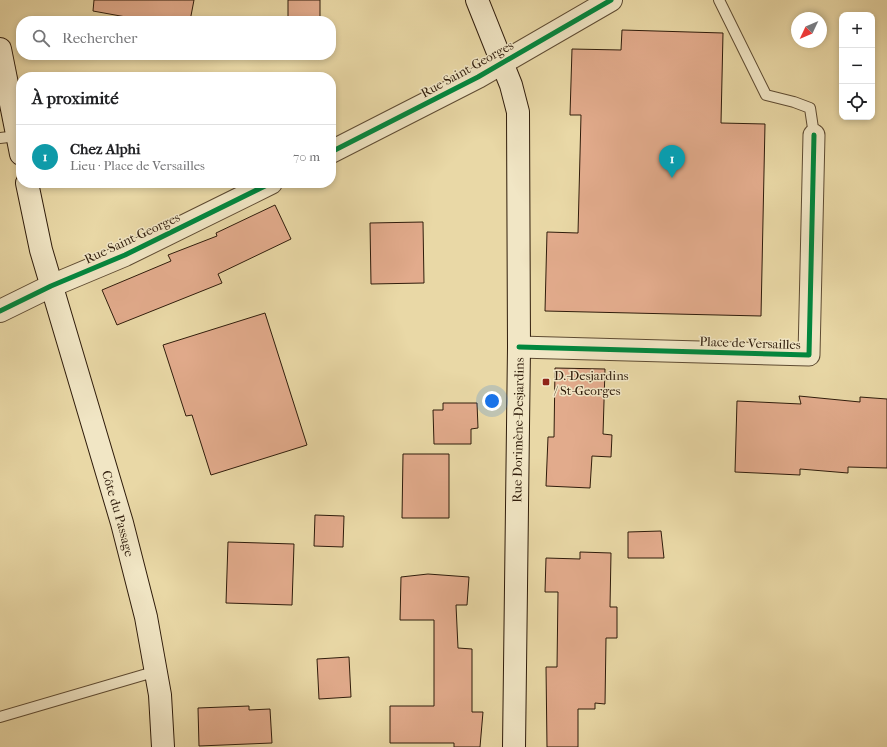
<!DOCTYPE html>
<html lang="fr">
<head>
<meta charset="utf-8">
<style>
  body { margin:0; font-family:"IM FELL French Canon",serif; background:#f2f2f2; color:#202124 }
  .controls { position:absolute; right:12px; top:12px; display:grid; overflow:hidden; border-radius:8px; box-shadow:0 2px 6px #0003 }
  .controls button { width:36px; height:36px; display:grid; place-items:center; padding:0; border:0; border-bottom:1px solid #e0e0e0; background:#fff; color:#202124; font:20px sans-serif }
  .compass { position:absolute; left:791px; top:12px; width:36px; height:36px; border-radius:50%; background:#fff; box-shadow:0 2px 6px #0003; rotate:226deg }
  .you { position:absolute; left:492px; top:401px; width:14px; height:14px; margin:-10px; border:3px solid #fff; border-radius:50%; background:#1a73e8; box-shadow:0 0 0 6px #1a73e833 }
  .badge { display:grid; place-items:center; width:26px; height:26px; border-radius:50%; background:#1a73e8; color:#fff; font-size:13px; font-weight:700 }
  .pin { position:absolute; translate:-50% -33px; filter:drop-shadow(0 1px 2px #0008) }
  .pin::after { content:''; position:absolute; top:21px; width:14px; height:12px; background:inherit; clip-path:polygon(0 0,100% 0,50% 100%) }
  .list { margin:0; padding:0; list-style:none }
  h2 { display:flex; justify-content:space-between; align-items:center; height:52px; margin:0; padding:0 16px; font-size:17px }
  h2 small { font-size:13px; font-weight:400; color:#757577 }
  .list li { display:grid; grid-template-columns:26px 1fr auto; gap:12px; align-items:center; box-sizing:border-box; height:64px; padding:0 16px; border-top:1px solid #e0e0e0 }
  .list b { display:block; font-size:15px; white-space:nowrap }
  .list p { margin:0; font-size:13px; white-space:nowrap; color:#757577 }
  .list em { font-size:13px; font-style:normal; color:#757577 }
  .icon { flex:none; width:22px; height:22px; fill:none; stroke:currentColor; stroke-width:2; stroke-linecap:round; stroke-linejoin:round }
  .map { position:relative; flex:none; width:887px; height:747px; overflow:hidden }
  .search { position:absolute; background:#fff; box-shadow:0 2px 6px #0003; left:16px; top:16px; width:320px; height:44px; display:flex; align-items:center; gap:10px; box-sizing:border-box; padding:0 14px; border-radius:16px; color:#757577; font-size:15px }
  .panel { position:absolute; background:#fff; box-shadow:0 2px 6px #0003; left:16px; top:72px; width:320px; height:116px; border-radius:16px }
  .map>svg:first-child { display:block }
  .building { fill:#e2ab8c; stroke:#2f1c0b }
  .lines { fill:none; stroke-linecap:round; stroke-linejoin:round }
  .service-casing { stroke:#5e4b32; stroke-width:12 }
  .minor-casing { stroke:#5e4b32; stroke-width:23 }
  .tertiary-casing { stroke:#5e4b32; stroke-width:24 }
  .secondary-casing { stroke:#2f1c0b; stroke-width:24 }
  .service { stroke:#f1e6c5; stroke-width:10 }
  .minor { stroke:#f1e6c5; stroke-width:21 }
  .tertiary { stroke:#f1e6c5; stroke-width:22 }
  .secondary { stroke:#f1e6c5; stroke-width:22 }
  .cycleway-casing { stroke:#f1e6c5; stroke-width:8 }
  .cycleway { stroke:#00873e; stroke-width:5 }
  .poi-dot { fill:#8f2418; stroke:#f1e6c5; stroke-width:1.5 }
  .labels { text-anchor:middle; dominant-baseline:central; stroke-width:3; stroke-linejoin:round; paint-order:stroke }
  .street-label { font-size:13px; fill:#2f1c0b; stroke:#f1e6c5 }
  .poi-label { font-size:13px; fill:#2f1c0b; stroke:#f1e6c5; text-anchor:start }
</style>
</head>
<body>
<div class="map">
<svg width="887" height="747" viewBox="0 0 887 747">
  <rect width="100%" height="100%" fill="#e9d8a6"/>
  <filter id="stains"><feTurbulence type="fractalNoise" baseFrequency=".005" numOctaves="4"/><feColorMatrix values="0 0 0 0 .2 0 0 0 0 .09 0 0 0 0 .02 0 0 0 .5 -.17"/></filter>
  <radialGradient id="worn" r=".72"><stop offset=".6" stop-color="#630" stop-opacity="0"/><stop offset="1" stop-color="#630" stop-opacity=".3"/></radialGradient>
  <!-- building -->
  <g class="building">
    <path d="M94 0H194L190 21H148L93 11Z"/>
    <rect x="288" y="0" width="32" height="21"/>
    <path d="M622 30 723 33 721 123 765 124 761 316 545 311 547 232 578 233 581 115H570L572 49 621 50Z"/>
    <path d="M275 205 291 239 218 274 222 283 117 325 102 290 171 261 168 255 217 236 216 233Z"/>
    <path d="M423 222 424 283 371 284 370 223Z"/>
    <path d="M265 313 307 445 211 475 192 415 186 416 163 345Z"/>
    <path d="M555 368 605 369 603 434 612 435 611 457 592 456 590 488 546 486 548 437H554Z"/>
    <path d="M799 396 860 402V397L887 399V468L848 467V473L800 469V475L735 472 737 401 801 404Z"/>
    <path d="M443 403H477L478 428 471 429V444H434L433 410H443Z"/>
    <path d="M403 454H449V518H402Z"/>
    <path d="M315 515 344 516 343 547 314 546Z"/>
    <path d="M661 531 664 558H628V532Z"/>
    <path d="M228 542 294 544 292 605 226 603Z"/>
    <path d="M580 552 611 553 610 607H617V638H606L605 704 595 703V709H578V747H547L546 667H557L558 592H545L546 558 580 559Z"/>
    <path d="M428 574 469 577 467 605H456L458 648 472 649V712H483L480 747H454V743H390V706H434V620H400L401 577Z"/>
    <path d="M349 657 351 697 319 699 317 659Z"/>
    <path d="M249 706V710L270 709 272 743 199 746 198 708Z"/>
  </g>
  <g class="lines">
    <defs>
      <g id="service">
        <path d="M719 0 766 95 794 102 810 108 814 135"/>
        <path d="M0 138 17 136"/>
        <path d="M0 717 157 671"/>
      </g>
      <path id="minor" d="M519 347 809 355 814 135"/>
      <g id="tertiary">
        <path d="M331 152 478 77 611 0"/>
        <path d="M0 311 51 286 125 255 271 183"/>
      </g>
      <g id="secondary">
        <path d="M477 0 511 85 518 112 519 347 514 747"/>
        <path d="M0 49 21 154"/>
        <path id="s1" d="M27 183 41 250 122 523 146 617 160 695 163 747"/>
      </g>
    </defs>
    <!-- service casing -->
    <use href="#service" class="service-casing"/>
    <!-- minor casing -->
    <use href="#minor" class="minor-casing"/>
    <!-- tertiary casing -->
    <use href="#tertiary" class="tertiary-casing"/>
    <!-- secondary casing -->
    <use href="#secondary" class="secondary-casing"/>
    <!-- service -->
    <use href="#service" class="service"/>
    <!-- minor -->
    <use href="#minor" class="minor"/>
    <!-- tertiary -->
    <use href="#tertiary" class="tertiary"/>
    <!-- secondary -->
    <use href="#secondary" class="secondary"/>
    <defs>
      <g id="cycleway">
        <path d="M331 152 478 77 611 0"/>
        <path d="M0 311 51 286 125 255 271 183"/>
        <path d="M519 347 809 355 814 135"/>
      </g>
    </defs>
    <!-- cycleway casing -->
    <use href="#cycleway" class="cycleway-casing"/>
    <!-- cycleway -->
    <use href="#cycleway" class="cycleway"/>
  </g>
  <!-- markers -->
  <rect class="poi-dot" x="542" y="378" width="8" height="8" rx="2"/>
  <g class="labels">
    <!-- street labels -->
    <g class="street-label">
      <text transform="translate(467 69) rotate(-29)">Rue Saint-Georges</text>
      <text transform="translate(132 238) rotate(-25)">Rue Saint-Georges</text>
      <text transform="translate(750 343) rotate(2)">Place de Versailles</text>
      <text transform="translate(518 430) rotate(-89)">Rue Dorimène-Desjardins</text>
      <text stroke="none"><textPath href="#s1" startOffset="343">Côte du Passage</textPath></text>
    </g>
    <!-- poi labels -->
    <g class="poi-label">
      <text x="554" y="375">D.-Desjardins<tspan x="554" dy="15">/ St-Georges</tspan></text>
    </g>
  </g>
  <rect width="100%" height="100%" filter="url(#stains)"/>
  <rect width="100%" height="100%" fill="url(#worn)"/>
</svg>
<div class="controls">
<button>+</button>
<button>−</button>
<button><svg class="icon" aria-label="locate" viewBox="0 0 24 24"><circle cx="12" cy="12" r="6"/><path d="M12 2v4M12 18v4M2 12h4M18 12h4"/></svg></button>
</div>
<svg class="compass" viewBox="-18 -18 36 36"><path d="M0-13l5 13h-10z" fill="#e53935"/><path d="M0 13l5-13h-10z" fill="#757577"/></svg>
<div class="you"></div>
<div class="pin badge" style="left:672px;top:178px;background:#0f9aa8">1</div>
<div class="search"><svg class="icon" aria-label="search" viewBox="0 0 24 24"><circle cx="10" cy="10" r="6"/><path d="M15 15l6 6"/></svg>Rechercher</div>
<section class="panel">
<h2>À proximité<small></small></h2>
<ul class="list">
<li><span class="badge" style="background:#0f9aa8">1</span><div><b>Chez Alphi</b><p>Lieu · Place de Versailles</p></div><em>70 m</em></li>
</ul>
</section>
</div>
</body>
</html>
